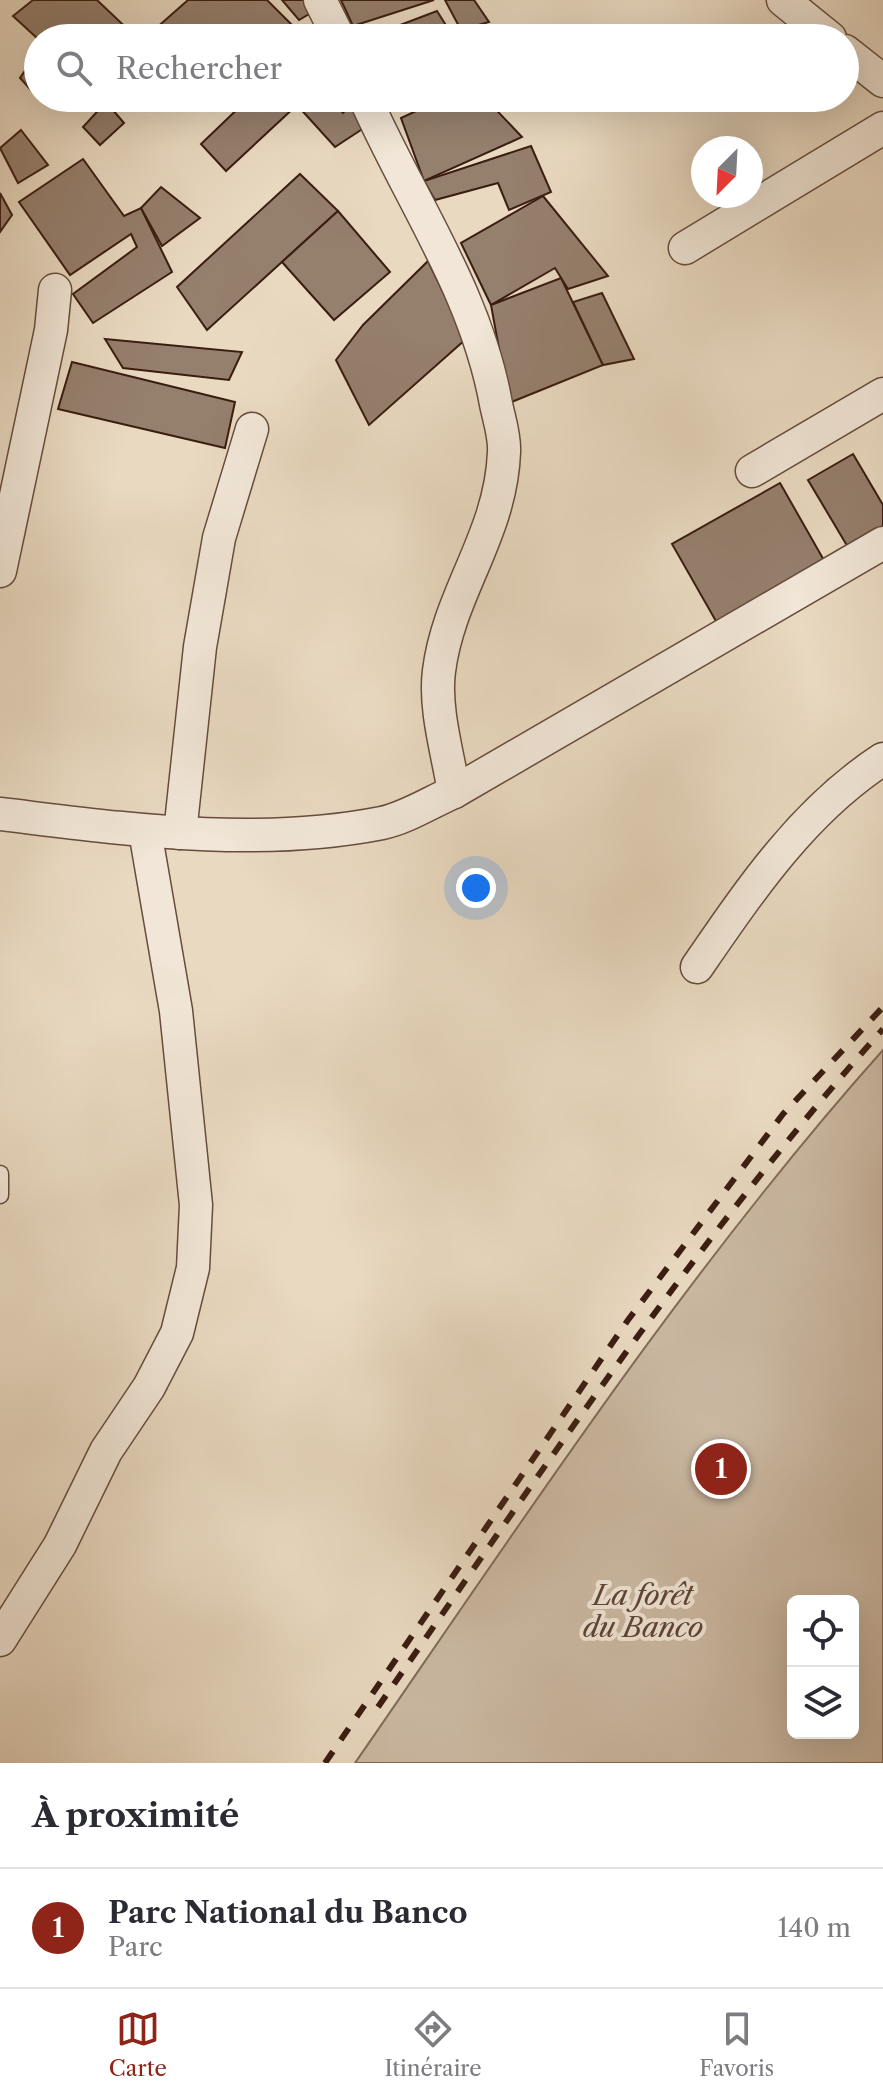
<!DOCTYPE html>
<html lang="fr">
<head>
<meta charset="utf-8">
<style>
  body { margin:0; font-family:"Libre Caslon Text",serif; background:#f2f2f3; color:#2b2b33 }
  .controls { position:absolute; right:24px; bottom:24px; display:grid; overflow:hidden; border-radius:12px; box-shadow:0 8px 32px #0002 }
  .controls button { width:72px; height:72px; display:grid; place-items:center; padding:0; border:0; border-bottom:2px solid #e1e1e2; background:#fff; color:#2b2b33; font:40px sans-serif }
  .compass { position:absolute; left:691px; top:136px; width:72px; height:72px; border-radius:50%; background:#fff; box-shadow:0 8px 32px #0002; rotate:204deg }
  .you { position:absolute; left:476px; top:888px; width:28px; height:28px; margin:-20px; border:6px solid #fff; border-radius:50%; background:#1a73e8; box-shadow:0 0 0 12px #1a73e833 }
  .badge { display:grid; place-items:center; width:52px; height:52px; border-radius:50%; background:#8f2418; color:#fff; font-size:26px; font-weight:700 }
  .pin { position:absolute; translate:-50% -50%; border:4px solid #fff; box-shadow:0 2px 8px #0006 }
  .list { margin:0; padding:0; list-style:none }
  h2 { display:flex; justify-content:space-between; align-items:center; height:104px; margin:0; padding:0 32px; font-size:34px }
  h2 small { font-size:26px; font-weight:400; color:#7c7c81 }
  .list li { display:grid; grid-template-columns:52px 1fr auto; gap:24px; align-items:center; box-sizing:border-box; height:120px; padding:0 32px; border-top:2px solid #e1e1e2 }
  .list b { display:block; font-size:30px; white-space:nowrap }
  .list p { margin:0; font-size:26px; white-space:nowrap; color:#7c7c81 }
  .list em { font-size:26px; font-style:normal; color:#7c7c81 }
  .icon { flex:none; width:44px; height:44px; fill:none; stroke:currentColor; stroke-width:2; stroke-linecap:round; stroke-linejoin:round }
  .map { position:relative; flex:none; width:883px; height:1763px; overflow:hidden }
  .search { position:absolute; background:#fff; box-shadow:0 8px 32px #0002; left:24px; right:24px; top:24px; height:88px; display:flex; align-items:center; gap:20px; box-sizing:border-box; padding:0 28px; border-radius:44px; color:#7c7c81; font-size:30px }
  .sheet { height:224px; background:#fff }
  nav { display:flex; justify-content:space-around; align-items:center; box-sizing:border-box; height:112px; border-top:2px solid #e1e1e2; background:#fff; font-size:22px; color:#7c7c81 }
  nav a { display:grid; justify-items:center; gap:4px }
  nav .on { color:#8f2418 }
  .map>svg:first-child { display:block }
  .green { fill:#cbb9a3; stroke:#826b5a; stroke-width:2; fill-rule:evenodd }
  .building { fill:#957f6d; stroke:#3a1d11; stroke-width:2 }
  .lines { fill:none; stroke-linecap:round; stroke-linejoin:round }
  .service-casing { stroke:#664c3d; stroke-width:19 }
  .minor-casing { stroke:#664c3d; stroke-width:35 }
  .service { stroke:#f1e6d7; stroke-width:16 }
  .minor { stroke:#f1e6d7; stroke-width:32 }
  .rail { stroke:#3a1d11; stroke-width:6; stroke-dasharray:14 14; stroke-linecap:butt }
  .labels { text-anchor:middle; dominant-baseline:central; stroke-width:8; stroke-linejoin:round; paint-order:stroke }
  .park-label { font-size:28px; font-style:italic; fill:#5e4436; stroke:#f1e6d7 }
</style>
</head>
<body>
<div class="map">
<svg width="883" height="1763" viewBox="0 0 883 1763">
  <rect width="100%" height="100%" fill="#e9d9c1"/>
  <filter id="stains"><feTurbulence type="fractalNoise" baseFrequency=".0025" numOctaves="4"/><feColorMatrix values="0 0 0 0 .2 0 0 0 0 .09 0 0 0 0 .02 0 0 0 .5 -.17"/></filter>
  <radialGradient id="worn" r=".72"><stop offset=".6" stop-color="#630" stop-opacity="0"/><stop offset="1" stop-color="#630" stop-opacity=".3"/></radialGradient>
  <!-- green -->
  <path class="green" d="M883 1050V1763H355C523 1520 686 1271 883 1050ZM793 1601H853V1733H793Z"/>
  <!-- building -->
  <g class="building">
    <path d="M33 0H97L137 38 38 39 13 16Z"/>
    <path d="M188 0H267L293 26 279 38H145Z"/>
    <path d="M282 0H310L316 10 299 20Z"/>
    <path d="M341 0H434L353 26Z"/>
    <path d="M445 0H474L489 22 461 30Z"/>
    <path d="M437 11 454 38H366Z"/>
    <path d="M38 52V98L20 78Z"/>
    <path d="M101 98H123L112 107Z"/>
    <path d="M249 98H331L343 113 351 104 347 98H354L367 126 335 147 297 105 226 171 201 144Z"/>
    <path d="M444 98H485L522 137 424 181 401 118Z"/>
    <path d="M106 102 124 123 100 145 83 127Z"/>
    <path d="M21 130 48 165 18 183 0 148Z"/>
    <path d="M531 146 551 192 509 210 498 183 435 200 424 181Z"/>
    <path d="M83 159 124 216 141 208 172 272 93 323 73 294 137 247 131 234 70 275 19 202Z"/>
    <path d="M300 174 338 211 207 330 177 287Z"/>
    <path d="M161 187 200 218 162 246 141 208Z"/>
    <path d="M0 193 12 215 0 232Z"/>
    <path d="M543 196 608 276 568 289 555 268 491 305 461 243Z"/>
    <path d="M338 211 390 272 334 320 282 262Z"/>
    <path d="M428 261 466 339 369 425 336 360 363 325Z"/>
    <path d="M561 278 603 365 509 403 491 305Z"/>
    <path d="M602 293 634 359 603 365 573 302Z"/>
    <path d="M105 339 242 352 229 380 123 368Z"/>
    <path d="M72 362 235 402 225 448 58 409Z"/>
    <path d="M853 454 883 505V529L849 549 808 480Z"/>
    <path d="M780 483 825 562 717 623 672 544Z"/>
  </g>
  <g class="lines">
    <defs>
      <path id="service" d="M0 1174V1195"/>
      <g id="minor">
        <path d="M320 0 339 38"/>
        <path d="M783 0 830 38"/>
        <path d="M845 51 883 81"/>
        <path d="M365 98C410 200 476 292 496 404 499 419 505 436 504 452 501 535 449 592 439 671 434 709 448 754 454 792"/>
        <path d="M685 248 883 128"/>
        <path d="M752 471 883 394"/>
        <path d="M0 571 51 330 55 290"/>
        <path d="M0 814C127 829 254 848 382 823 406 818 431 802 454 792L883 543"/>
        <path d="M180 833 200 647 219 538 252 429"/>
        <path d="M697 967C750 890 803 811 883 759"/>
        <path d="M0 1640 60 1545 106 1451 149 1387 177 1333 193 1268 196 1205 176 1011 145 831"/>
      </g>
    </defs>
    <!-- service casing -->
    <use href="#service" class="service-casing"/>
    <!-- minor casing -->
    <use href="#minor" class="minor-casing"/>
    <!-- service -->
    <use href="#service" class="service"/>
    <!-- minor -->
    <use href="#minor" class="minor"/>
    <!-- rail -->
    <g class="rail">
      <path d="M378 1707C539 1475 695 1240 883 1029"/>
      <path d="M325 1763 628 1320 783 1114 883 1007"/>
    </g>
  </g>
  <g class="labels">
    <!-- park labels -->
    <g class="park-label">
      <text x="643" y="1595">La forêt<tspan x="643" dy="32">du Banco</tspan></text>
    </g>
  </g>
  <rect width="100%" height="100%" filter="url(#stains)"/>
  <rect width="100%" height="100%" fill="url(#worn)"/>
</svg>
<div class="controls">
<button><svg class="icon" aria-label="locate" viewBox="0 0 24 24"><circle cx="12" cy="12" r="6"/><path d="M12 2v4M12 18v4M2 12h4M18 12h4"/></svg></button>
<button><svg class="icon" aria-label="layers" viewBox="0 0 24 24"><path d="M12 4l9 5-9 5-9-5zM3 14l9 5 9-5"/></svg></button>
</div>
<svg class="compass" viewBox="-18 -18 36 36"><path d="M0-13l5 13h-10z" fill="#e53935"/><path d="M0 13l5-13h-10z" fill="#7c7c81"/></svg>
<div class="you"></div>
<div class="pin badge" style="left:721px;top:1469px">1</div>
<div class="search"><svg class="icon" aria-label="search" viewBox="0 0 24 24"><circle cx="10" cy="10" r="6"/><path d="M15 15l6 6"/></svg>Rechercher</div>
</div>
<section class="sheet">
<h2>À proximité<small></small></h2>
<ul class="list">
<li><span class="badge">1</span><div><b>Parc National du Banco</b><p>Parc</p></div><em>140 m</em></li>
</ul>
</section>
<nav>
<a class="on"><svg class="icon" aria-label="map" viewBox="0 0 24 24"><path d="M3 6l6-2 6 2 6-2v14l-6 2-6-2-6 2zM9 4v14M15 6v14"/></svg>Carte</a>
<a><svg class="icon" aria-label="directions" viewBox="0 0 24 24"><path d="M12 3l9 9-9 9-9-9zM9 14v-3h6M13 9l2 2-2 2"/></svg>Itinéraire</a>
<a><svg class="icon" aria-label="saved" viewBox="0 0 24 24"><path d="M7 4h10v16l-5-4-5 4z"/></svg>Favoris</a>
</nav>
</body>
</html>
